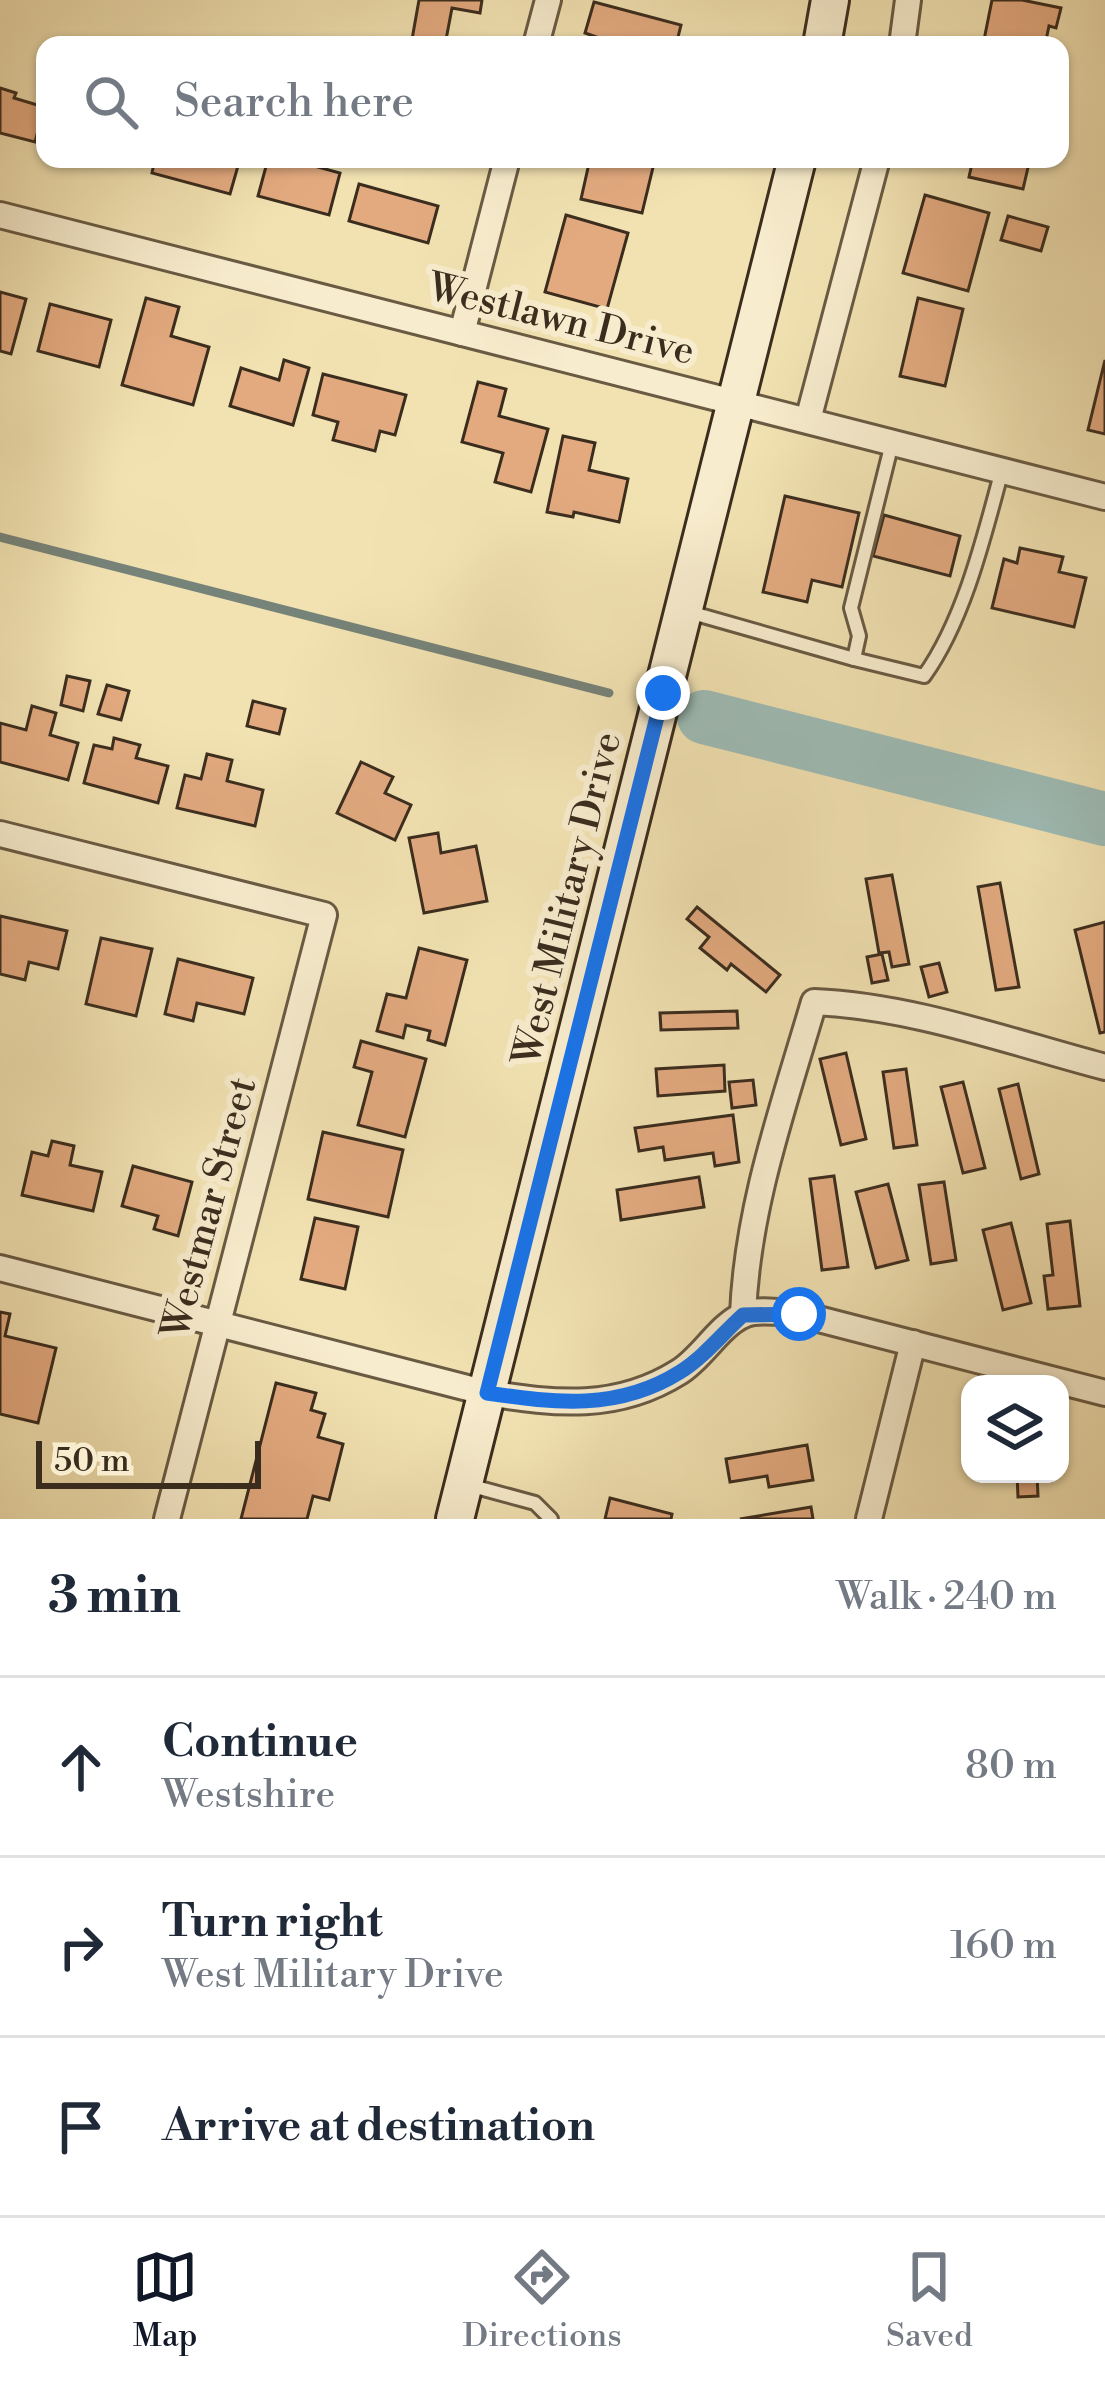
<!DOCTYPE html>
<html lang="en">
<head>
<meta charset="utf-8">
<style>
  body { margin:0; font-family:"Libre Bodoni",serif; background:#f6f6f7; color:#1f2937 }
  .controls { position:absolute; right:36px; bottom:36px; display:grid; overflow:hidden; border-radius:24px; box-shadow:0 3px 9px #0004 }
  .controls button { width:108px; height:108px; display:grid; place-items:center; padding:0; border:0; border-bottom:3px solid #e0e1e3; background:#fff; color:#1f2937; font:60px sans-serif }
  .scale { position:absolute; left:36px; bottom:30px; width:225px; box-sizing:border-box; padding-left:12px; border:6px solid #3b2d1e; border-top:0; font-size:33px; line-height:42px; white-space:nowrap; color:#3b2d1e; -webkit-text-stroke:9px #f7eccd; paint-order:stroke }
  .stop { position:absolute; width:36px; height:36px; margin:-27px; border:9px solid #1a73e8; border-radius:50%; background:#fff }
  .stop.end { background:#1a73e8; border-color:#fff; box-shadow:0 3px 12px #0008 }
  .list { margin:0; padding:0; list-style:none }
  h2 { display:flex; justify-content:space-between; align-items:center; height:156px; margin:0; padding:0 48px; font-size:51px }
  h2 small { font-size:39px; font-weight:400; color:#747a83 }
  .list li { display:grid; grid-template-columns:78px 1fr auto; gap:36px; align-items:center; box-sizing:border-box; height:180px; padding:0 48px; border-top:3px solid #e0e1e3 }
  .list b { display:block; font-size:45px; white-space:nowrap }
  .list p { margin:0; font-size:39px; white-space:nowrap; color:#747a83 }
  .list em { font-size:39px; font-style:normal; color:#747a83 }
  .icon { flex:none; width:66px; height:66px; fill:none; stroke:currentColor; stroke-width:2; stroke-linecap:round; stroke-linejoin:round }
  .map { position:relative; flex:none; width:1105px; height:1519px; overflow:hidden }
  .search { position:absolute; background:#fff; box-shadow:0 3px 9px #0004; left:36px; right:36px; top:36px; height:132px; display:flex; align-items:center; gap:30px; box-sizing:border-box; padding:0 42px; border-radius:24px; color:#747a83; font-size:45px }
  .sheet { height:696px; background:#fff }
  nav { display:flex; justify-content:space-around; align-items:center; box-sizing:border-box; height:168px; border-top:3px solid #e0e1e3; background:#fff; font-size:33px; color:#747a83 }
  nav a { display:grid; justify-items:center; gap:6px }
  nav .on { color:#111827 }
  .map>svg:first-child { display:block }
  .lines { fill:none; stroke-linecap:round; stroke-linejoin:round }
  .stream { stroke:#768379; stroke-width:9 }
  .river { stroke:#9ebcb6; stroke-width:54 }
  .building { fill:#e3aa80; stroke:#3b2d1e; stroke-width:3 }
  .service-casing { stroke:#695a43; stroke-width:18 }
  .minor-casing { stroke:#695a43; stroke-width:30 }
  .secondary-casing { stroke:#3b2d1e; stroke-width:42 }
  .service { stroke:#f7eccd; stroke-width:12 }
  .minor { stroke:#f7eccd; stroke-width:24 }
  .secondary { stroke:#f7eccd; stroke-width:36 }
  .route { stroke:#1a73e8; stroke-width:15 }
  .labels { text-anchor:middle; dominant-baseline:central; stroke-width:12; stroke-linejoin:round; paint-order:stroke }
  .street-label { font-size:39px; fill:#3b2d1e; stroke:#f7eccd }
</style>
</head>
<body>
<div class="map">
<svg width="1105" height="1519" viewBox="0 0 1105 1519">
  <rect width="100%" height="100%" fill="#f2e2b2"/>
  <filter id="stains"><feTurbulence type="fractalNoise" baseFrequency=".00167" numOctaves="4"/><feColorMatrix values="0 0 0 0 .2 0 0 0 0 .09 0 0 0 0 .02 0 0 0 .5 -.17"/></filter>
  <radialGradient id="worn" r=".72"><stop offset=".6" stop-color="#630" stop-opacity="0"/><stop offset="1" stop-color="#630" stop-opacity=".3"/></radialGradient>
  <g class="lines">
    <!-- stream -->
    <path class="stream" d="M0 537 609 693"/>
    <!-- river -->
    <path class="river" d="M704 717 1105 819"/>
  </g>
  <!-- building -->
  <g class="building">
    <path d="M419 0H482L480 13 452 8 445 45H411Z"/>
    <path d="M992 0H1022L1061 8 1056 28 1049 26 1045 45H983Z"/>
    <path d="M594 2 681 25 676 45H619L585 33Z"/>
    <path d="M0 88 16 93 14 98 44 107 35 142 0 133Z"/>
    <path d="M155 159H240L230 194 152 173Z"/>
    <path d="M268 159H289L340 173 329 215 258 196Z"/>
    <path d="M590 159H655L642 213 581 199Z"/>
    <path d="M973 159H1030L1023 189 969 177Z"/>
    <path d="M359 184 438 206 428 243 349 221Z"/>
    <path d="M925 195 989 213 968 291 903 273Z"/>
    <path d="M566 215 628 233 607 309 545 292Z"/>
    <path d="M1008 216 1048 227 1041 251 1001 240Z"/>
    <path d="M0 292 26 299 11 354 0 351Z"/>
    <path d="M146 298 179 307 171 336 209 347 193 405 122 385Z"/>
    <path d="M918 298 963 309 945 386 900 376Z"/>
    <path d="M50 304 111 320 99 367 38 351Z"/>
    <path d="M284 360 309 368 293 425 230 406 241 368 279 380Z"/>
    <path d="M1105 360V434L1088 430Z"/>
    <path d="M323 374 406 395 395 435 380 431 375 451 333 440 338 422 313 415Z"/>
    <path d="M478 382 506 389 499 416 548 429 531 492 495 482 503 453 462 442Z"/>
    <path d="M563 436 595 443 589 470 628 479 619 522 574 512 573 517 547 512Z"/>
    <path d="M785 496 859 513 842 587 812 580 807 602 763 592Z"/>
    <path d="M884 515 960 536 950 576 873 556Z"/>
    <path d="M1020 548 1063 557 1059 572 1086 578 1074 627 992 608 1004 559 1017 563Z"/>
    <path d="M67 676 90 681 83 711 61 705Z"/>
    <path d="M107 685 129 691 121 720 98 714Z"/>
    <path d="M253 701 285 709 279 734 247 726Z"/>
    <path d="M32 706 56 713 50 735 78 743 68 780 0 762V723L26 730Z"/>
    <path d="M114 738 140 745 136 758 168 766 158 803 84 783 94 745 112 749Z"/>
    <path d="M207 754 232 760 227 781 263 790 255 826 177 808 185 775 201 779Z"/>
    <path d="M361 762 393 777 385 793 411 805 395 840 337 813Z"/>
    <path d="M438 833 441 853 476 846 487 901 424 913 409 838Z"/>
    <path d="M892 875 909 964 892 967 889 952 879 953 866 879Z"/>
    <path d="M1000 883 1019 987 996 990 978 887Z"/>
    <path d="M697 907 780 975 766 992 731 964 727 970 700 948 709 937 687 919Z"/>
    <path d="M0 916 67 931 58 969 29 962 25 980 0 974Z"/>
    <path d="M1105 922V1032L1100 1033 1075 930Z"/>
    <path d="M101 938 152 949 136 1016 86 1004Z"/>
    <path d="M419 948 467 960 445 1045 428 1040 430 1031 406 1025 403 1038 377 1031 387 994 406 998Z"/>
    <path d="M882 954 888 980 872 983 867 957Z"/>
    <path d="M178 959 253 978 244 1014 197 1003 193 1021 165 1014Z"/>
    <path d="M939 963 947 992 929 997 921 967Z"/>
    <path d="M737 1011 738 1028 661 1030 660 1013Z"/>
    <path d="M361 1041 426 1059 405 1137 358 1125 372 1072 354 1067Z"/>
    <path d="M846 1053 866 1139 841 1145 820 1059Z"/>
    <path d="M724 1065 725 1091 658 1096 656 1069Z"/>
    <path d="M906 1069 917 1145 894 1148 883 1072Z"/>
    <path d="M753 1080 756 1105 732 1108 729 1082Z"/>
    <path d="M963 1082 985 1168 963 1173 941 1087Z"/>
    <path d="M1018 1084 1039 1174 1021 1179 999 1089Z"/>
    <path d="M733 1115 739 1162 715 1166 713 1153 665 1160 663 1147 639 1151 635 1128Z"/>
    <path d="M323 1132 403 1150 388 1217 308 1199Z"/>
    <path d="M52 1141 74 1146 70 1165 102 1172 93 1211 22 1195 32 1152 48 1156Z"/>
    <path d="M133 1166 192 1182 178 1236 154 1229 158 1216 122 1206Z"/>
    <path d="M834 1176 848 1267 822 1270 810 1179Z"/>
    <path d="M699 1177 704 1207 621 1220 617 1190Z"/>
    <path d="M944 1182 956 1260 931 1264 919 1185Z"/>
    <path d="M888 1184 908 1260 876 1268 856 1192Z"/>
    <path d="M315 1218 358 1227 345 1289 301 1279Z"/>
    <path d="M1070 1221 1080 1306 1048 1309 1044 1276 1053 1275 1047 1224Z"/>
    <path d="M1011 1223 1031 1303 1003 1310 983 1230Z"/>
    <path d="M0 1312 10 1314 5 1336 56 1348 38 1423 0 1414Z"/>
    <path d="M276 1383 316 1393 311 1410 325 1414 318 1437 343 1444 329 1500 313 1496 307 1519H241Z"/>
    <path d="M807 1445 813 1480 769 1487 767 1476 730 1482 726 1459Z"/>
    <path d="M1017 1474H1037L1038 1496 1018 1497Z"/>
    <path d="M610 1498 672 1514 671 1519H605Z"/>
    <path d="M811 1507 813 1519H740Z"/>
  </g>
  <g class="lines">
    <defs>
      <g id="service">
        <path d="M689 612 854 659 859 636 851 608 892 443"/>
        <path d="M854 659 924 676C964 620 984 537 1002 470"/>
        <path d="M465 1484 535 1503 551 1519"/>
      </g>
      <g id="minor">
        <path d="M536 45 548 0"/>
        <path d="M902 45 908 0"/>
        <path d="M0 215 1105 497"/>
        <path d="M462 333 507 159"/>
        <path d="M808 420 877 159"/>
        <path d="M0 834 324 915 167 1519"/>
        <path d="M0 1268 487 1393C556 1404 617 1411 679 1372 702 1358 718 1327 743 1315 758 1308 783 1313 799 1314L1105 1393"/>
        <path d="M743 1315C747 1207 784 1105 814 1002 912 1006 1010 1042 1105 1067"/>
        <path d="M869 1519 913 1343"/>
      </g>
      <g id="secondary">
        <path d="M822 45 830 0"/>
        <path d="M455 1519 797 159"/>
      </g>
    </defs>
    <!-- service casing -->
    <use href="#service" class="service-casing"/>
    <!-- minor casing -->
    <use href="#minor" class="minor-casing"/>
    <!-- secondary casing -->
    <use href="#secondary" class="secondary-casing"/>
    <!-- service -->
    <use href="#service" class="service"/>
    <!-- minor -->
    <use href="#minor" class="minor"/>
    <!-- secondary -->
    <use href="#secondary" class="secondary"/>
  </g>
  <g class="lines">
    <!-- route -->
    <path class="route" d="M663 693 487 1393C556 1403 618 1411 680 1372 703 1358 723 1333 743 1315L799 1314"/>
  </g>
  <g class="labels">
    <!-- street labels -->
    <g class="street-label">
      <text transform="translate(561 320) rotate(14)">Westlawn Drive</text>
      <text transform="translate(568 899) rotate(-76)">West Military Drive</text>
      <text transform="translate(210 1208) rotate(-75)">Westmar Street</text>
    </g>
  </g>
  <rect width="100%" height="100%" filter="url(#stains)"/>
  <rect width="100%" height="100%" fill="url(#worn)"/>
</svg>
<div class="controls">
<button><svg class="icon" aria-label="layers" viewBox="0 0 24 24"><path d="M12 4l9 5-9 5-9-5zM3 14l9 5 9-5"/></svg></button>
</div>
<div class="scale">50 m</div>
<div class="stop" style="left:799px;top:1314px"></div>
<div class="stop end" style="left:663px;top:693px"></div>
<div class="search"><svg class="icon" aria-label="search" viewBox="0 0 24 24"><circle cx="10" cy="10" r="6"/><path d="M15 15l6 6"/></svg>Search here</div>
</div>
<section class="sheet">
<h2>3 min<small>Walk · 240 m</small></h2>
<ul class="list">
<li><svg class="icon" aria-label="ahead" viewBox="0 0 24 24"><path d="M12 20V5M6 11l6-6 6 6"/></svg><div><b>Continue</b><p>Westshire</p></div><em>80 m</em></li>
<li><svg class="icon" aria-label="right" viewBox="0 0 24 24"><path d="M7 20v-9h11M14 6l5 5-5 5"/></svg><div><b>Turn right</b><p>West Military Drive</p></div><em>160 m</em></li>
<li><svg class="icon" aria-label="arrive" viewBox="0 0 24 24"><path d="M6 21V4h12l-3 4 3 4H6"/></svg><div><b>Arrive at destination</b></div></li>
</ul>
</section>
<nav>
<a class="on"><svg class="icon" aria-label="map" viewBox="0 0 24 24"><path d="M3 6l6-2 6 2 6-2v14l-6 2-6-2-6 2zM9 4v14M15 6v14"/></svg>Map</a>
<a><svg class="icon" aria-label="directions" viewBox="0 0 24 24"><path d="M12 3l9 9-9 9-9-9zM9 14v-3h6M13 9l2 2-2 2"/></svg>Directions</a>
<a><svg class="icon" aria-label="saved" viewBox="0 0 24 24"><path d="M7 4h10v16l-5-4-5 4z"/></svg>Saved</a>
</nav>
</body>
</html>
